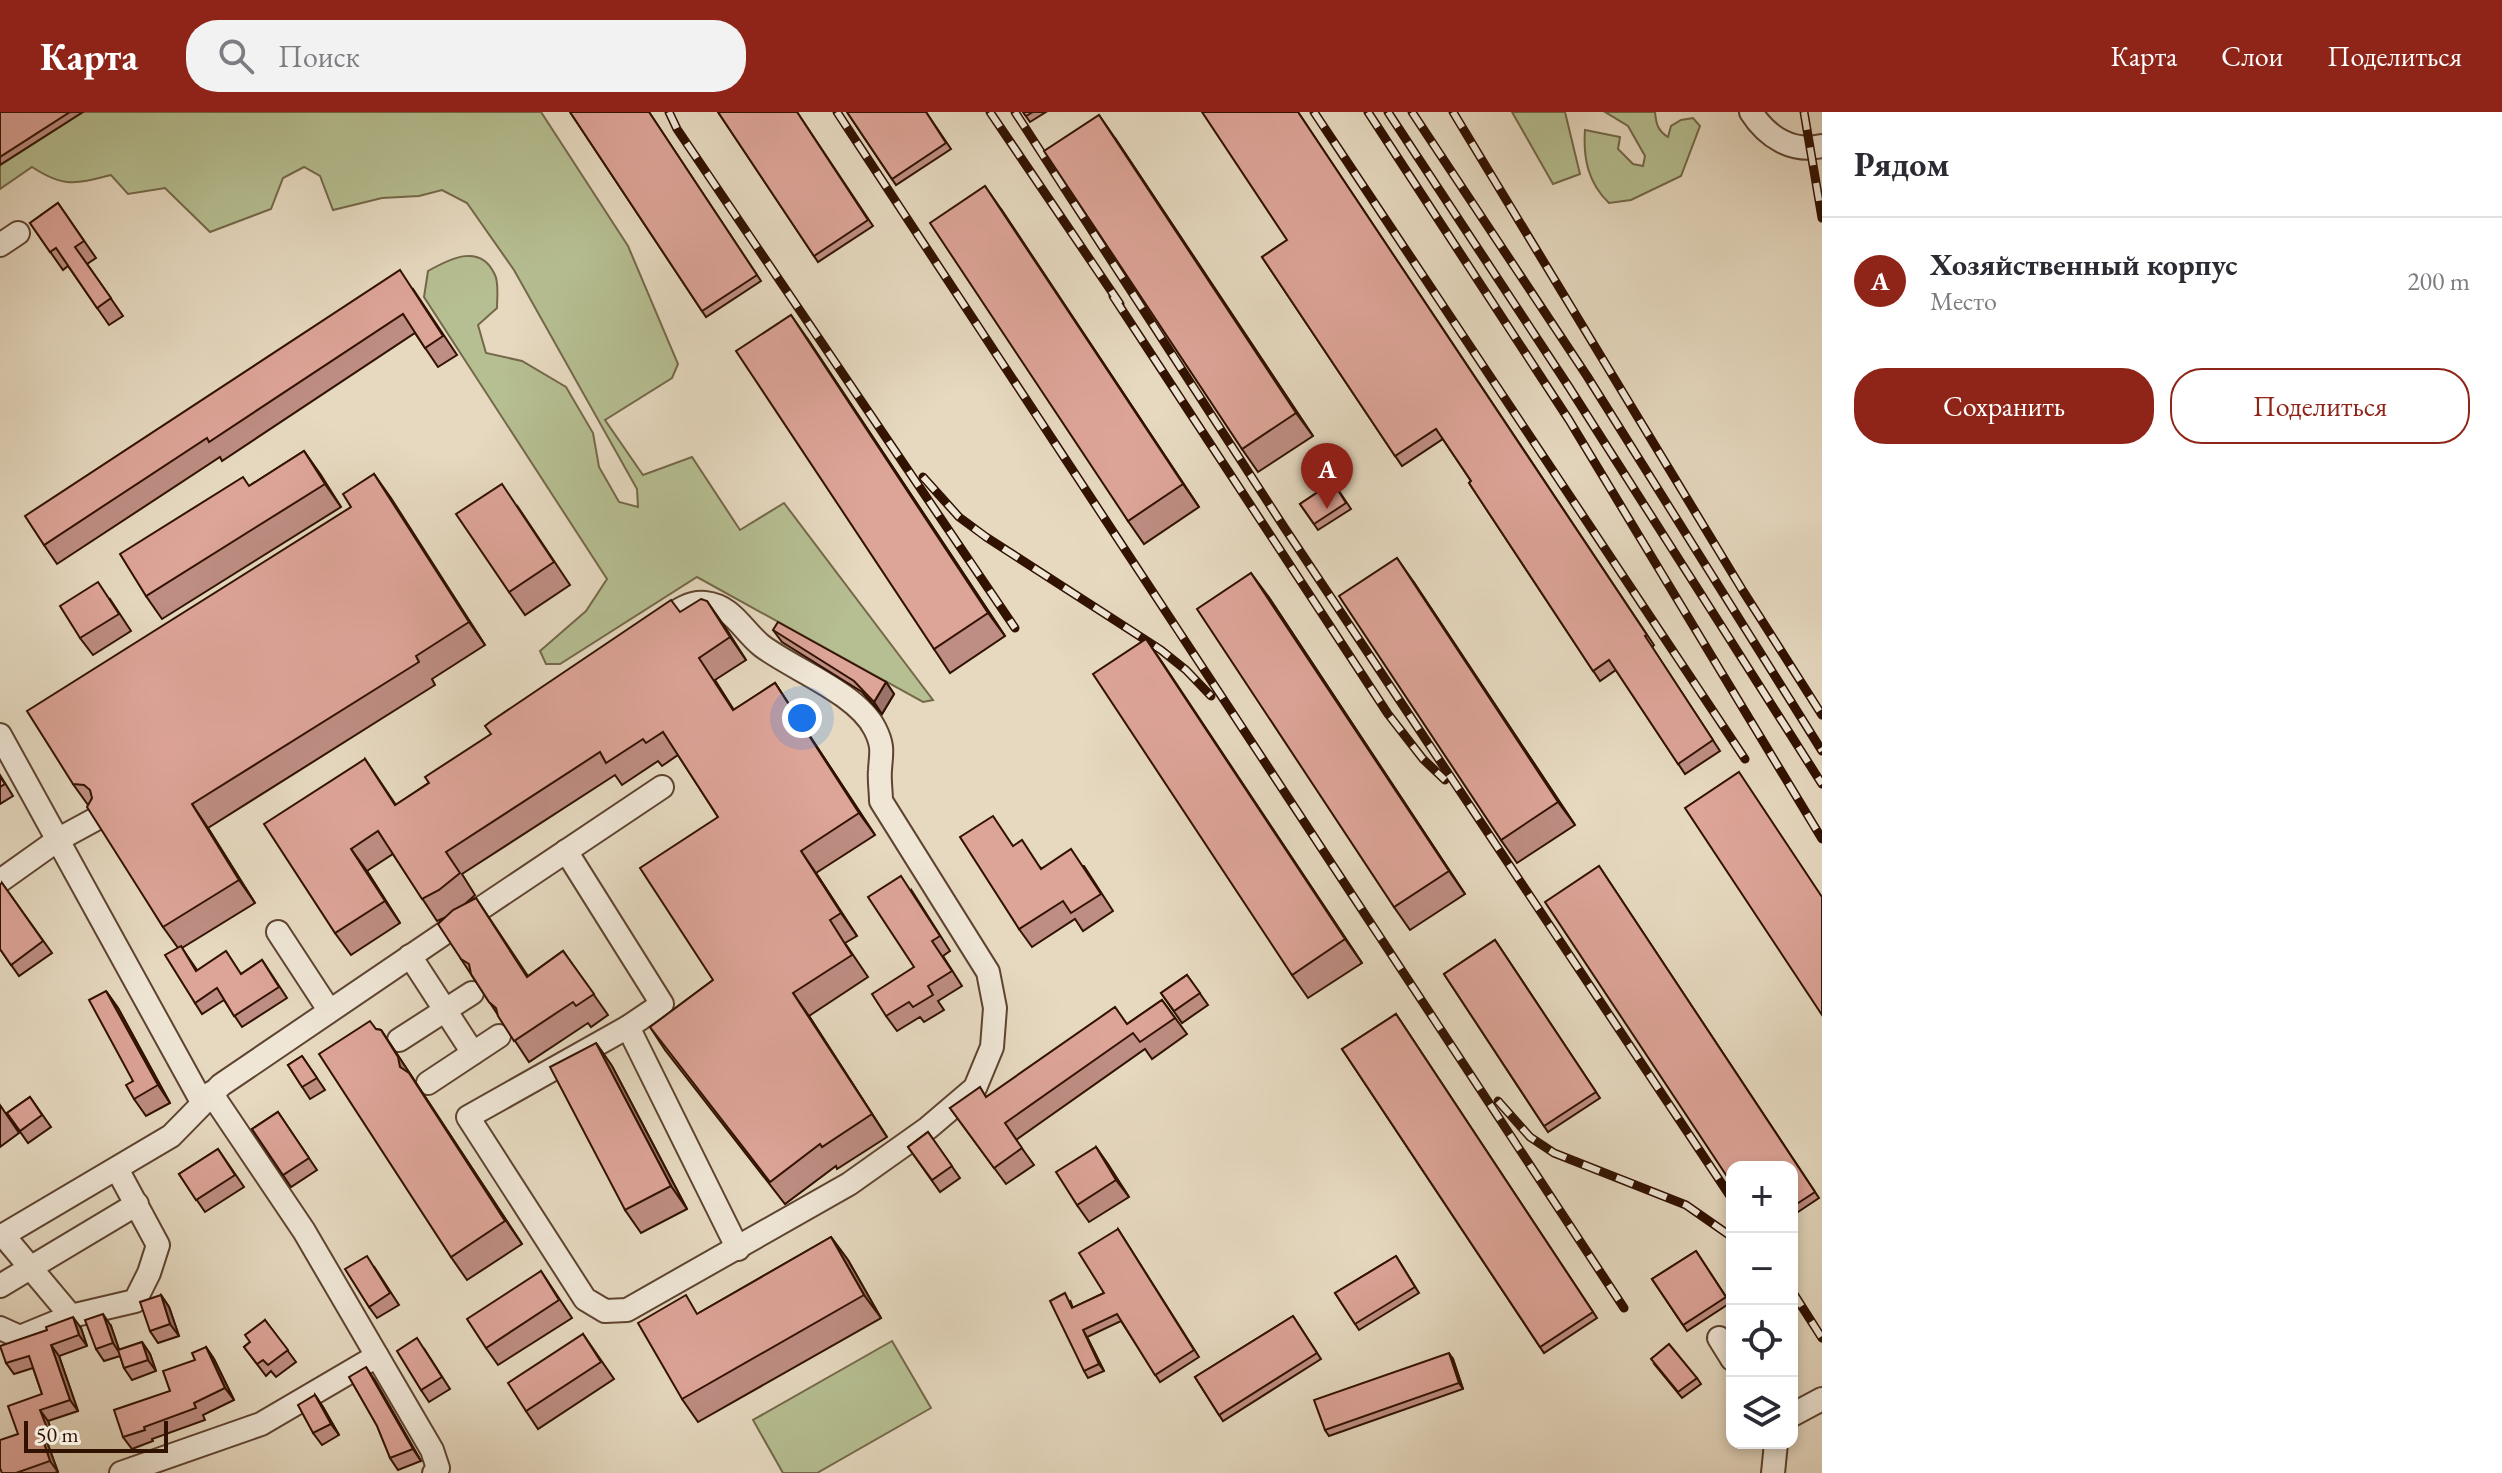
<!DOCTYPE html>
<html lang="ru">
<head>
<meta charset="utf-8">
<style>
  body { margin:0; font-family:"EB Garamond",serif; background:#f2f2f3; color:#2b2b33 }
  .controls { position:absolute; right:24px; bottom:24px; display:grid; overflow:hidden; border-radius:16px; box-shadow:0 4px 12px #0003 }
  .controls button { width:72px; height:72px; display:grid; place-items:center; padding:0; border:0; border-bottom:2px solid #e1e1e2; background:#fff; color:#2b2b33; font:40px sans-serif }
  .scale { position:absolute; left:24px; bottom:20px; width:144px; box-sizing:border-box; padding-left:8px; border:4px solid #311100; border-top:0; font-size:22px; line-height:28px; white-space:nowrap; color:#311100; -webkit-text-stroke:6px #efe6d6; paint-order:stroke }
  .you { position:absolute; left:802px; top:606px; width:28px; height:28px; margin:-20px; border:6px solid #fff; border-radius:50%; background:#1a73e8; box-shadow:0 0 0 12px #1a73e833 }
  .badge { display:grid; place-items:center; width:52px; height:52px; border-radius:50%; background:#8f2418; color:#fff; font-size:26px; font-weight:700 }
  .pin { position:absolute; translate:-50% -66px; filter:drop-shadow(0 2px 4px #0008) }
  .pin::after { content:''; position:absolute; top:42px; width:28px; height:24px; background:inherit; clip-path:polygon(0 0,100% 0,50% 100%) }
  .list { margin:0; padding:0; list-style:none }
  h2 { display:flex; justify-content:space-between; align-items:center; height:104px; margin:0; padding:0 32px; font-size:34px }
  h2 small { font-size:26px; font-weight:400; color:#7c7c81 }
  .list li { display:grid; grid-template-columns:52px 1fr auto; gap:24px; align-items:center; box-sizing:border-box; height:128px; padding:0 32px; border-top:2px solid #e1e1e2 }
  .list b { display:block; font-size:30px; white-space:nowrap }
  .list p { margin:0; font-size:26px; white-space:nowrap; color:#7c7c81 }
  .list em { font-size:26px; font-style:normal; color:#7c7c81 }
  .actions { display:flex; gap:16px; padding:24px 32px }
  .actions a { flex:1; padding:18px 0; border:2px solid #8f2418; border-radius:32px; text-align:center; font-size:28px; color:#8f2418 }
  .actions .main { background:#8f2418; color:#fff }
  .icon { flex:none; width:44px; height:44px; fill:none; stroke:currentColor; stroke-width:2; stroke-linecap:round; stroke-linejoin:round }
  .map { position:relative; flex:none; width:1822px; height:1361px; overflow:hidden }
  header { display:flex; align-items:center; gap:48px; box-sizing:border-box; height:112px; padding:0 40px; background:#8f2418; color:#fff }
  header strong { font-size:38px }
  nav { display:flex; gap:44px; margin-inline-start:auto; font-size:28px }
  .search { width:560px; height:72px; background:#f2f2f3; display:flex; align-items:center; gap:20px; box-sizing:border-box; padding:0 28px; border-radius:32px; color:#7c7c81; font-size:30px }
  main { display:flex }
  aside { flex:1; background:#fff }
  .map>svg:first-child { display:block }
  .green { fill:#b6bf92; stroke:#746849; stroke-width:2 }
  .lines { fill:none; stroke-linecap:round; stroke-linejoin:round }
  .minor-casing { stroke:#5e4330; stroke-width:26 }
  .minor { stroke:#efe6d6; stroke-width:22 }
  .rail-casing { stroke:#311100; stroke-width:9 }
  .rail { stroke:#efe6d6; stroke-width:6; stroke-dasharray:18; stroke-linecap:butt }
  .wall { fill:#be8d83; stroke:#311100; stroke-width:2 }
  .shaded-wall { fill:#9b736a; stroke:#311100; stroke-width:2 }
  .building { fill:#dda498; stroke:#311100; stroke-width:2 }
</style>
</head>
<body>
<header>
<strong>Карта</strong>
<div class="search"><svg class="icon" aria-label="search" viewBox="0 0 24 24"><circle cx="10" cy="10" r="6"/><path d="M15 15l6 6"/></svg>Поиск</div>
<nav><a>Карта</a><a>Слои</a><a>Поделиться</a></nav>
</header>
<main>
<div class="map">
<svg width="1822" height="1361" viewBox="0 0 1822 1361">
  <rect width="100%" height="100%" fill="#e6d9c0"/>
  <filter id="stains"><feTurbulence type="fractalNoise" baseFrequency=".0025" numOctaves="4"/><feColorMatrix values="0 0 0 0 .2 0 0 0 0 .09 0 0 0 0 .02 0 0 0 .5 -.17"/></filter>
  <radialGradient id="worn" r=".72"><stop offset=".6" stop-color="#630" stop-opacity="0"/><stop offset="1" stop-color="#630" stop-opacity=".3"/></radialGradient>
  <!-- green -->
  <g class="green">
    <path d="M83 0H541L628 134 678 252 672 266 605 308 643 363 692 345 740 418 784 391 933 588 923 590 697 465 560 552H546L540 539 586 499 607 467 424 185 428 159C451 146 481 131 495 163 499 171 497 186 497 196L478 213 486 241 522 249 566 275 593 321 599 355 619 390 638 395 637 377 514 158 467 91 442 78 419 84 382 86 333 98 320 64 304 55 283 66 271 97 210 120 165 76 128 82 111 63C76 72 64 76 32 55L0 77V53Z"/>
    <path d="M1512 0H1565L1580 62 1553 72Z"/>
    <path d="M1605 0H1655C1656 12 1658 19 1668 25L1671 14 1681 8 1693 6 1700 14 1681 64 1631 88 1609 91C1588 71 1583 46 1585 18L1620 25 1618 37 1633 52 1643 54 1645 44 1628 14Z"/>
    <path d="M892 1229 931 1296 817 1361H783L753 1308Z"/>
  </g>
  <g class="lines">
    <defs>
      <g id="minor">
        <path d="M1751 0C1767 25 1792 41 1822 34"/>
        <path d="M0 133 18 121"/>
        <path d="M0 623 202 990"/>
        <path d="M566 739 662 892 628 915 468 1005 585 1187 605 1199 627 1198 849 1072 928 1016 975 976 992 935 995 896 988 860 881 689C881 679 879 668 880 658 881 641 884 635 875 617 857 581 794 558 762 534 742 518 733 494 705 491 686 489 671 504 656 514"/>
        <path d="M0 769 59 727 94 708"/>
        <path d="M468 805 662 675"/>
        <path d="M278 820 329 898"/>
        <path d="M410 844 473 941"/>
        <path d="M628 915 738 1137"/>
        <path d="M399 928 472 881"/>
        <path d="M428 971 499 924"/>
        <path d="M211 981 304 1119 432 1338 438 1356 434 1361"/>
        <path d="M3 1123 71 1204 135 1189 149 1161 158 1133 117 1057"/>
        <path d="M0 1125 171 1024 221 973 455 814"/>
        <path d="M0 1174 137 1092"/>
        <path d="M0 1216 20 1225 71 1204"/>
        <path d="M1719 1226 1732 1247"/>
        <path d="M1792 1303 1822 1287"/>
        <path d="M121 1361 261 1312 377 1244"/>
        <path d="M1773 1361 1776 1331"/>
      </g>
    </defs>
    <!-- minor casing -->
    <use href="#minor" class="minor-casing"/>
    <!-- minor -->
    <use href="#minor" class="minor"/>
    <defs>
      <g id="rail">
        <path d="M669 0 677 17 1015 516"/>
        <path d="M837 0 1624 1196"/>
        <path d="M990 0 1120 192"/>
        <path d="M1015 0 1284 415 1732 1087"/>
        <path d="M1314 0 1745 647"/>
        <path d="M1368 0 1569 308 1822 727"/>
        <path d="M1388 0 1569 275 1822 672"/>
        <path d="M1412 0 1587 264 1822 639"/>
        <path d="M1453 0 1743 479 1822 603"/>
        <path d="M1804 0 1822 106"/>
        <path d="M1113 184 1388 602 1423 647 1445 668"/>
        <path d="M923 365 959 405 986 425 1161 538 1186 558 1211 584"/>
        <path d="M1498 989 1530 1025 1554 1041 1686 1093 1732 1125"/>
        <path d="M1792 1179 1822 1226"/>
      </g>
    </defs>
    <!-- rail casing -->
    <use href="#rail" class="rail-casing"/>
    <!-- rail -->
    <use href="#rail" class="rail"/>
  </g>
  <!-- wall -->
  <g class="wall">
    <path d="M0 0H83L0 53Z"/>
    <path d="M570 0H649L761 169 706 205Z"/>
    <path d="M718 0H797L873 114 818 150Z"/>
    <path d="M847 0H926L951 37 896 73Z"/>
    <path d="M1023 0H1046L1030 10Z"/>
    <path d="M1298 0 1654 533 1652 535 1720 639 1685 662 1616 558 1600 569 1469 371 1471 369 1443 327 1402 354 1262 145 1287 128Z"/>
    <path d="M1115 26 1313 324 1258 360 1242 337Z"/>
    <path d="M58 91 96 146 87 152 123 204 109 213 68 154 63 158 30 111Z"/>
    <path d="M1001 97 1199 395 1144 432 1128 409Z"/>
    <path d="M413 177 457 243 438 255 415 221 222 349 220 345 57 452 44 433Z"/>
    <path d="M807 226 1005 524 950 561 934 537Z"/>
    <path d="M304 339 341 395 162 507 146 484 249 374Z"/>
    <path d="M374 362 485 533 432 567 435 573 208 716 255 791 182 836 197 858 241 862 262 848 287 886 242 915 224 888 202 902 195 891 178 836 163 815 88 693 73 672 351 395Z"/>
    <path d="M1333 370 1351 397 1318 418 1300 392Z"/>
    <path d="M518 395 570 473 525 503 509 480Z"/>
    <path d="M1413 469 1575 713 1517 751 1501 728Z"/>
    <path d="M1268 484 1465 782 1410 818 1394 795Z"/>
    <path d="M110 487 131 519 93 543 80 526Z"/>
    <path d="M680 500 723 512 746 548 715 568 734 598 775 571 875 723 816 761 857 824 845 831 868 865 809 904 887 1025 837 1057 836 1054 785 1092 665 938 650 915 713 868 718 705 678 643 662 654 658 649 622 673 615 663 462 762 475 783 465 792 476 786 528 864 563 839 608 903 591 915 588 911 529 950 461 847 446 805 437 809 393 742 367 759 400 811 351 843 335 821 365 647 396 693Z"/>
    <path d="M773 518 886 570 894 582 882 602 862 580 782 530Z"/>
    <path d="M1146 527 1362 851 1308 886 1292 863Z"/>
    <path d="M0 663 13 684 0 692Z"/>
    <path d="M1013 734 1041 756 1084 754 1113 799 1083 819 1075 807 1032 835 1019 817Z"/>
    <path d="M1599 754 1819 1086 1792 1104V1055Z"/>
    <path d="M2 771 52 841 19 864 0 837Z"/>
    <path d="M912 779 950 839 943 844 962 874 938 889 944 898 924 910 920 905 897 919 886 904 914 855Z"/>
    <path d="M1495 828 1600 986 1548 1020 1444 862Z"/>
    <path d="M1187 863 1208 893 1182 911 1161 881Z"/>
    <path d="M106 879 118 896 170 991 146 1004 134 987 133 969Z"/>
    <path d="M1162 888 1187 922 1152 947 1145 937 1016 1028 1034 1053 1006 1072 950 996 986 985 1127 912Z"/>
    <path d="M1396 902 1597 1206 1544 1241 1342 937Z"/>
    <path d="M376 917 381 918 397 942 522 1132 467 1168 451 1145Z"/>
    <path d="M596 931 612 954 687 1097 641 1121 625 1098Z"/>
    <path d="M302 944 325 978 310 987 288 953Z"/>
    <path d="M30 985 51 1015 28 1031 7 1001Z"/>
    <path d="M0 993 19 1021 0 1035Z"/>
    <path d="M278 1000 317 1058 291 1075 252 1017Z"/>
    <path d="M928 1020 960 1066 940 1080 908 1035Z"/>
    <path d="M1096 1035 1129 1085 1089 1110 1077 1093Z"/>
    <path d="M218 1037 244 1075 205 1100 179 1062Z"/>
    <path d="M1118 1117 1199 1245 1160 1270 1121 1209 1087 1225 1104 1259 1088 1266 1084 1259 1070 1188 1073 1196 1104 1181Z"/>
    <path d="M831 1125 848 1148 881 1206 698 1310 682 1287 699 1201Z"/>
    <path d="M1696 1139 1730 1191 1687 1219 1652 1167Z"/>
    <path d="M1396 1144 1419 1181 1359 1218 1335 1181Z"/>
    <path d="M375 1156 399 1193 377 1206 369 1195Z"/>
    <path d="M541 1159 572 1206 498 1253 486 1236Z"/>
    <path d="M161 1183 169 1195 179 1224 158 1231 150 1219Z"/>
    <path d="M1293 1204 1321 1247 1223 1309 1195 1265Z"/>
    <path d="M265 1208 296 1250 276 1265 271 1259 266 1264 244 1235 250 1230Z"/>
    <path d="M111 1214 119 1238 142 1230 150 1242 156 1259 132 1268 124 1256 120 1244 104 1249 96 1237Z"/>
    <path d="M81 1216 87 1234 59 1244 78 1299 48 1309 54 1327 47 1330 58 1360 54 1361H2L18 1322 42 1282 33 1256 14 1262 6 1251Z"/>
    <path d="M583 1222 614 1267 538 1317 526 1299Z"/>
    <path d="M206 1235 214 1247 234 1288 203 1303 205 1308 152 1327 153 1329 132 1337 123 1325 170 1279Z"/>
    <path d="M425 1238 450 1277 429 1290 421 1278Z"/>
    <path d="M1453 1247 1463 1277 1329 1324 1325 1318Z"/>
    <path d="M1655 1253 1697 1266 1701 1272 1682 1286Z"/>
    <path d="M374 1267 421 1349 398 1358 390 1346Z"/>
    <path d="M315 1283 323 1295 339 1323 322 1333 313 1321Z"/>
  </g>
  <!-- shaded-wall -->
  <g class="shaded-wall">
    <path d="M1099 3 1115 26 1313 324 1296 301Z"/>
    <path d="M985 74 1001 97 1199 395 1183 372Z"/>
    <path d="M791 203 807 226 1005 524 988 501Z"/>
    <path d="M304 339 321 363 341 395 325 372Z"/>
    <path d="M374 362 391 386 485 533 469 510Z"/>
    <path d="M1397 446 1413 469 1575 713 1558 690Z"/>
    <path d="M1251 461 1268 484 1465 782 1449 759Z"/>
    <path d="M707 489 723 512 746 548 730 525Z"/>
    <path d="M1146 527 1162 550 1362 851 1345 827Z"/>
    <path d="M886 570 894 582 882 602 874 590Z"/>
    <path d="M775 571 790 594 875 723 859 701Z"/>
    <path d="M192 692 208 716 255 791 239 768Z"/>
    <path d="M351 737 367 759 400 811 385 789Z"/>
    <path d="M801 739 816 761 857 824 841 801Z"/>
    <path d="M106 879 118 896 170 991 158 973Z"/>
    <path d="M793 881 809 904 887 1025 872 1002Z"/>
    <path d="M381 918 397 942 522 1132 400 955Z"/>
    <path d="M596 931 612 954 687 1097 671 1074Z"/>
    <path d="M1096 1035 1108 1052 1129 1085 1116 1068Z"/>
    <path d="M831 1125 848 1148 881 1206 864 1183Z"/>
    <path d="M161 1183 169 1195 179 1224 170 1212Z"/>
    <path d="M103 1202 111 1214 121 1243 113 1231Z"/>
    <path d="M73 1205 81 1216 87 1234 79 1223Z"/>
    <path d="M1083 1218 1087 1225 1104 1259 1099 1252Z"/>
    <path d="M142 1230 150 1242 156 1259 148 1248Z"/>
    <path d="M51 1233 59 1244 78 1299 70 1288Z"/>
    <path d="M206 1235 214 1247 234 1288 225 1276Z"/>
    <path d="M1449 1241 1453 1247 1463 1277 1459 1271Z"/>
    <path d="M366 1255 374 1267 421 1349 413 1337Z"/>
    <path d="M315 1283 323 1295 339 1323 331 1312Z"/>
    <path d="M40 1298 48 1309 54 1327 47 1316Z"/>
    <path d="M40 1319 47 1330 58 1360 50 1349Z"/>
  </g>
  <!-- building -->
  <g class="building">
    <path d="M0 0H70L0 45Z"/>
    <path d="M570 0H649L757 163 702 199Z"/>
    <path d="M718 0H797L868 108 814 144Z"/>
    <path d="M847 0H926L946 31 892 67Z"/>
    <path d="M1023 0H1033L1026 4Z"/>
    <path d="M1202 0H1298L1647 523 1645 524 1713 628 1678 652 1609 548 1593 559 1469 371 1471 369 1436 317 1395 344 1262 145 1287 128Z"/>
    <path d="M1099 3 1296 301 1242 337 1044 39Z"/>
    <path d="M985 74 1183 372 1128 409 930 111Z"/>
    <path d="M58 91 84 129 75 135 111 186 97 196 56 136 50 140 30 111Z"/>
    <path d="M400 158 443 224 425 236 403 202 209 330 207 326 44 433 25 404Z"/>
    <path d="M791 203 988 501 934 537 736 239Z"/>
    <path d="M304 339 325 372 146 484 120 442 243 365 249 374Z"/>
    <path d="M374 362 469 510 416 544 419 550 192 692 239 768 163 815 87 695 92 686 90 678 84 673 73 672 27 599 351 395 343 382Z"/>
    <path d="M1333 370 1346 391 1314 412 1300 392Z"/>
    <path d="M502 372 554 450 509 480 456 402Z"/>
    <path d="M1397 446 1558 690 1501 728 1339 484Z"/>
    <path d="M1251 461 1449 759 1394 795 1197 497Z"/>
    <path d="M98 470 119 502 80 526 60 494Z"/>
    <path d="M701 487 707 489 730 525 699 546 733 598 775 571 859 701 801 739 841 801 830 808 852 843 793 881 872 1002 822 1035 820 1032 770 1070 650 915 713 868 640 756 718 705 663 620 646 631 643 627 606 651 600 640 446 740 460 761 439 778 422 787 378 719 351 737 385 789 335 821 264 712 365 647 395 693 429 671 425 665 491 622 485 614 490 610 671 488 680 500Z"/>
    <path d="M778 510 886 570 874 590 854 569 773 518Z"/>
    <path d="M1146 527 1345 827 1292 863 1093 562Z"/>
    <path d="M1739 660 1822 785V903L1685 696Z"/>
    <path d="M0 665 5 672 0 675Z"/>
    <path d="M993 704 1013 734 1022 728 1041 757 1071 737 1101 782 1071 801 1063 789 1019 817 960 725Z"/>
    <path d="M1599 754 1815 1080 1792 1095V1055H1732V1072L1545 790Z"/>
    <path d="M901 764 940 824 932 829 952 859 928 874 933 883 913 895 909 890 886 904 872 882 914 855 868 785Z"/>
    <path d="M2 771 43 829 11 853 0 837V772Z"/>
    <path d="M476 786 527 865 563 839 594 882 576 894 573 890 514 929 498 904 496 896 489 890 471 862 469 852 461 847 438 812 453 798Z"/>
    <path d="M1495 828 1596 980 1544 1014 1444 862Z"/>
    <path d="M181 834 196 859 226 839 241 862 262 848 279 875 234 904 217 876 195 891 165 843Z"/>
    <path d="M1187 863 1200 881 1174 899 1161 881Z"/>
    <path d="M106 879 158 973 134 987 126 973 133 969 89 888Z"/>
    <path d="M1162 888 1175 906 1140 930 1133 921 1005 1011 1022 1036 994 1056 950 996 980 975 986 985 1115 895 1127 912Z"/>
    <path d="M1396 902 1593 1200 1540 1235 1342 937Z"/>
    <path d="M370 909 376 917 381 918 398 945 400 955 409 961 505 1109 451 1145 319 942Z"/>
    <path d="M596 931 671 1074 625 1098 550 955Z"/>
    <path d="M302 944 317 966 302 975 288 953Z"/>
    <path d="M30 985 42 1003 20 1019 7 1001Z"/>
    <path d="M278 1000 309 1046 283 1063 252 1017Z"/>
    <path d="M928 1020 952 1054 932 1068 908 1035Z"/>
    <path d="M1096 1035 1116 1068 1077 1093 1056 1060Z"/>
    <path d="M218 1037 235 1063 196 1088 179 1062Z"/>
    <path d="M1118 1117 1194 1238 1155 1263 1117 1202 1083 1218 1099 1252 1084 1259 1050 1189 1065 1181 1072 1196 1104 1181 1079 1141Z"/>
    <path d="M831 1125 864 1183 682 1287 638 1211 686 1183 697 1202Z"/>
    <path d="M1696 1139 1726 1185 1683 1213 1652 1167Z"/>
    <path d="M367 1144 390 1181 369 1195 345 1157Z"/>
    <path d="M1396 1144 1415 1175 1355 1212 1335 1181Z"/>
    <path d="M541 1159 559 1188 486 1236 467 1207Z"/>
    <path d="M161 1183 170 1212 150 1219 140 1190Z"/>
    <path d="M103 1202 113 1231 96 1237 85 1208Z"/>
    <path d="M1293 1204 1317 1241 1219 1303 1195 1265Z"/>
    <path d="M73 1205 79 1223 51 1233 70 1288 40 1298 47 1316 40 1319 50 1349 16 1361H2L0 1356V1328L18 1322 8 1294 42 1282 29 1244 6 1251 0 1234 47 1218 46 1215Z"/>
    <path d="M265 1208 288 1238 268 1253 263 1248 257 1252 244 1235 250 1230 245 1223Z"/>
    <path d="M583 1222 601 1250 526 1299 508 1271Z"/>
    <path d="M417 1226 442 1265 421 1278 397 1239Z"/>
    <path d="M142 1230 148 1248 124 1256 118 1238Z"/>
    <path d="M1669 1232 1697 1266 1678 1280 1651 1247Z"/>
    <path d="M206 1235 225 1276 194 1291 196 1296 144 1315 145 1318 123 1325 114 1298 170 1279 163 1259 195 1248 192 1241Z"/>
    <path d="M1449 1241 1459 1271 1325 1318 1314 1288Z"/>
    <path d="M366 1255 413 1337 390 1346 377 1314 349 1265Z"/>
    <path d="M315 1283 331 1312 313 1321 298 1293Z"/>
  </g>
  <rect width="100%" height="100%" filter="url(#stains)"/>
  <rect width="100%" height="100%" fill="url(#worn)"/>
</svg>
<div class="controls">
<button>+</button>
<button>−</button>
<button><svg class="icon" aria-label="locate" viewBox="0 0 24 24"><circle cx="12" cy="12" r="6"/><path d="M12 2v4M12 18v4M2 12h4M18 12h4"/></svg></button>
<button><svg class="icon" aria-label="layers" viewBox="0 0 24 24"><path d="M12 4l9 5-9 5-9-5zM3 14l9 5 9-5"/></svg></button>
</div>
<div class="scale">50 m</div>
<div class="you"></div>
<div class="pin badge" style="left:1327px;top:397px">A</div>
</div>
<aside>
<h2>Рядом<small></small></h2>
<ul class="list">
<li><span class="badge">A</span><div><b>Хозяйственный корпус</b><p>Место</p></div><em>200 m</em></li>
</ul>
<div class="actions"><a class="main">Сохранить</a><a>Поделиться</a></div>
</aside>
</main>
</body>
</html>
